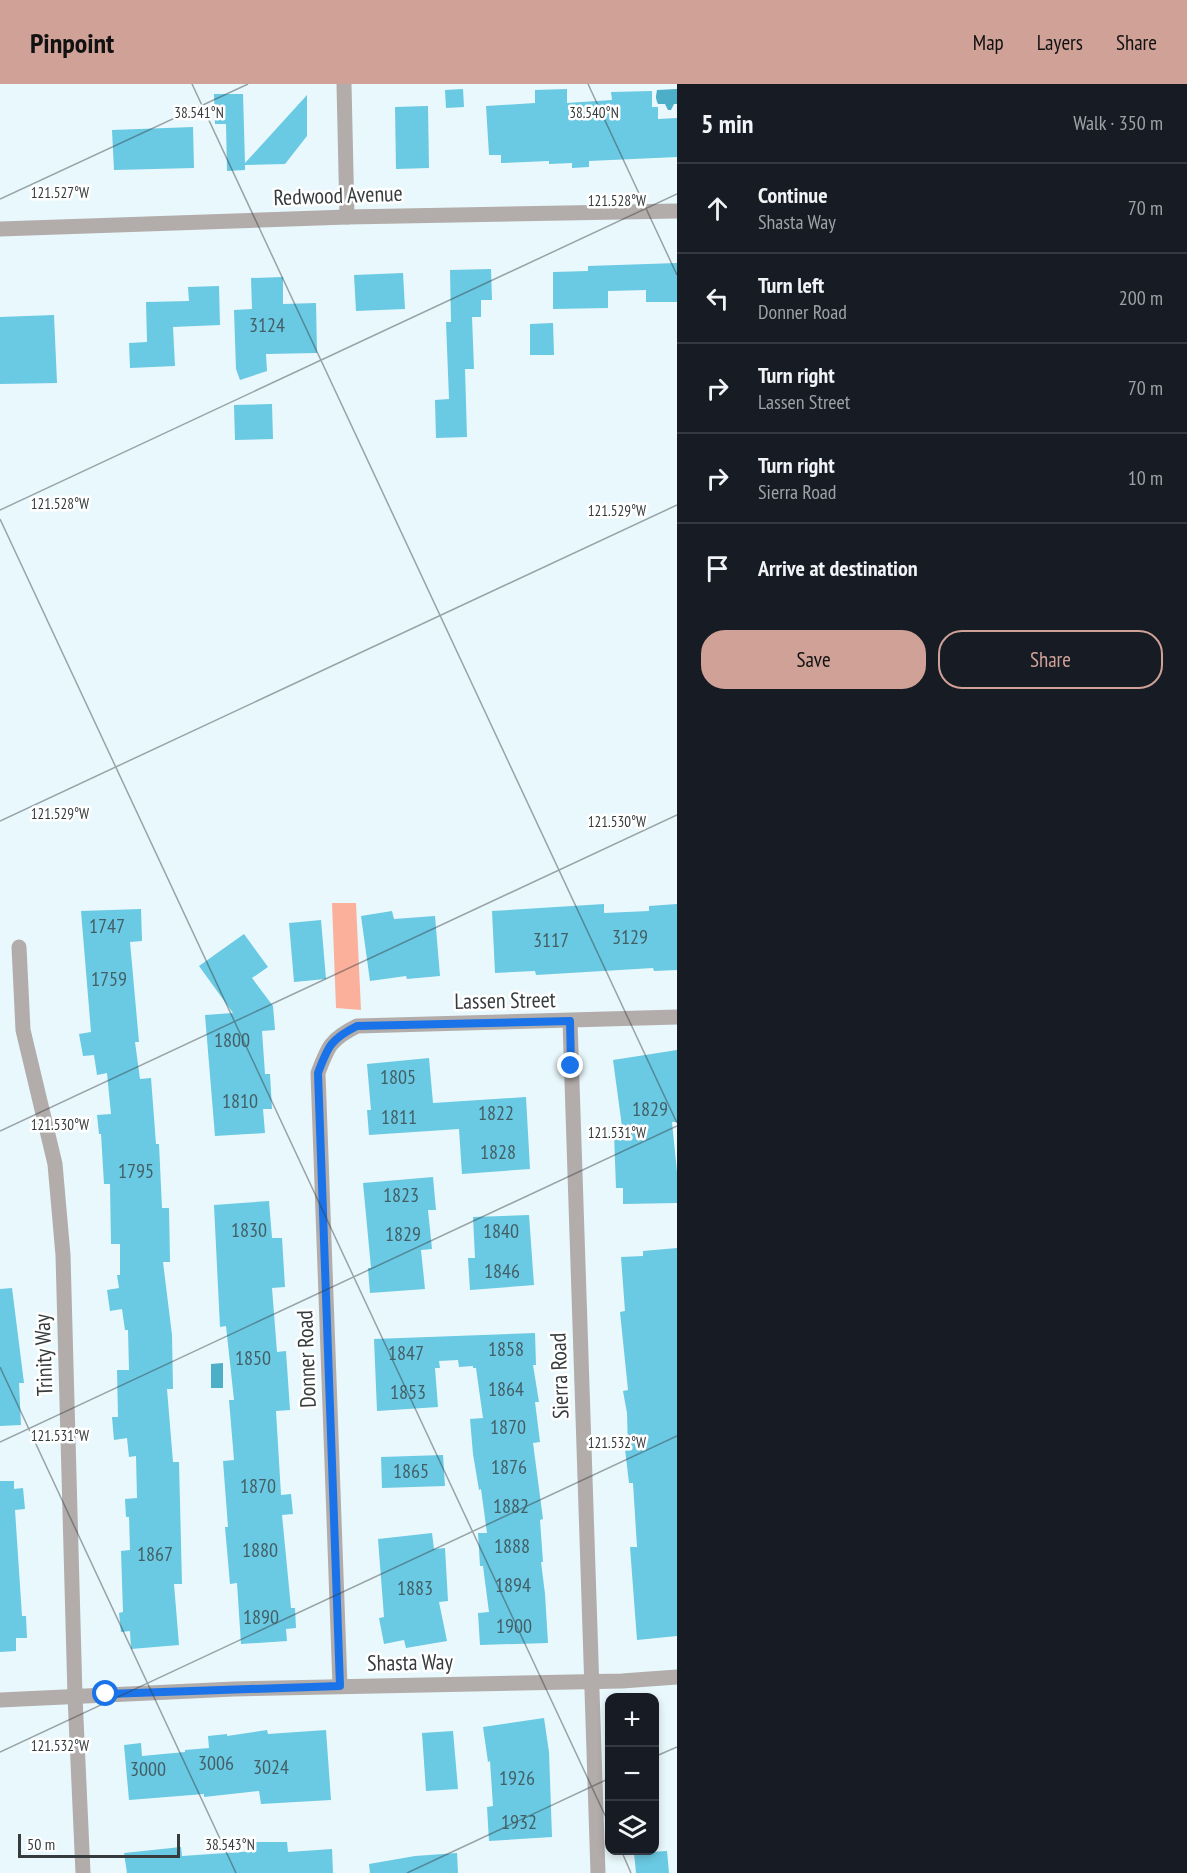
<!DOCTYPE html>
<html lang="en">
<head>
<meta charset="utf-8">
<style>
  body { margin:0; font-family:"PT Sans Narrow",sans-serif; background:#20242c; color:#f1f3f6 }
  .controls { position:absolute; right:18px; bottom:18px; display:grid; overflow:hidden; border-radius:12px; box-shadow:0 3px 9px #0003 }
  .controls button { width:54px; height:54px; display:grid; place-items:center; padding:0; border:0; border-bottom:2px solid #363941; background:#171b24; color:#f1f3f6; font:30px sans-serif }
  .scale { position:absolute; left:18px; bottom:15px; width:162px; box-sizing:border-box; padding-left:6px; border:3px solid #363c3d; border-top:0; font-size:16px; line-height:21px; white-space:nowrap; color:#363c3d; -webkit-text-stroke:4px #fff; paint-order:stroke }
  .stop { position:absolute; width:18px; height:18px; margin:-14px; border:4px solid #1a73e8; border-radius:50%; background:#fff }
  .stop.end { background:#1a73e8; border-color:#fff; box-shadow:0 2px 6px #0008 }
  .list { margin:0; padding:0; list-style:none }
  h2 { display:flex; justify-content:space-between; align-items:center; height:78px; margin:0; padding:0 24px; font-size:26px }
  h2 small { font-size:20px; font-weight:400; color:#9ea1a6 }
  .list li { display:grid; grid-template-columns:39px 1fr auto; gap:18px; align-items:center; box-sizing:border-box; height:90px; padding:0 24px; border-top:2px solid #363941 }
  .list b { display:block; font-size:22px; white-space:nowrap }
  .list p { margin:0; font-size:20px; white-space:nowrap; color:#9ea1a6 }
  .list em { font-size:20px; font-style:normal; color:#9ea1a6 }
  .actions { display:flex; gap:12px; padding:18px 24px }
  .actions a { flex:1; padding:14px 0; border:2px solid #cfa197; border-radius:24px; text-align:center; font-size:21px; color:#cfa197 }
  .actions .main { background:#cfa197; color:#111 }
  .icon { flex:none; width:33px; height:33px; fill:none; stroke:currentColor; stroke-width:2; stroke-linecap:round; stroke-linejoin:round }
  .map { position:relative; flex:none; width:677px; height:1789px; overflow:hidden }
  header { display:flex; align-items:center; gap:36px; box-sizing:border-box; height:84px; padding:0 30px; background:#cfa197; color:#111 }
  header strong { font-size:28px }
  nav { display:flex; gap:33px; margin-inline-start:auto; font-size:21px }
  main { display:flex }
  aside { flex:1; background:#171b24 }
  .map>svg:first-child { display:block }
  .green { fill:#fbb09c }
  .water { fill:#4daec8 }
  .building { fill:#6ac9e3 }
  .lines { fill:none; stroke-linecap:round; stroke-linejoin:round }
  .minor { stroke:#b2acaa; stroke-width:15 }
  .route { stroke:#1a73e8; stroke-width:8 }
  .ticks { fill:none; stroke:#363c3d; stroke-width:1.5; stroke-opacity:0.45 }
  .labels { text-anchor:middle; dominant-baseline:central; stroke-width:5; stroke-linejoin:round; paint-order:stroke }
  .number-label { font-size:20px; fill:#435f66 }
  .street-label { font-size:22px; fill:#363c3d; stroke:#fff }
  .ticks-label { font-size:15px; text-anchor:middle; fill:#363c3d; stroke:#fff; stroke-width:5; stroke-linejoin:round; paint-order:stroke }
</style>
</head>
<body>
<header>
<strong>Pinpoint</strong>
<nav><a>Map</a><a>Layers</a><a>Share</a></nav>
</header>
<main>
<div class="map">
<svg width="677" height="1789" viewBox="0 0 677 1789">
  <rect width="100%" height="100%" fill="#e9f8fc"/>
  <!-- green -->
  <path class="green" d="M332 819H356L361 926 336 924Z"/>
  <!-- water -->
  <g class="water">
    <path d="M677 5V20H674L671 26H668L665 20H658C655 13 656 13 657 6Z"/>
    <path d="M223 1279V1304H211V1280Z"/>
  </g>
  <!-- building -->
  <g class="building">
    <path d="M463 5 464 23 446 24 445 6Z"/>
    <path d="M567 5V19L612 16 611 8 652 7V23H658V35L677 34V73L589 77V83L572 84V79L549 80V77L501 79V71H489L486 22 535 19V6Z"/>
    <path d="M214 10H243L245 79 307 11V52L285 80 245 81V86L227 87 226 40H215Z"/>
    <path d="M428 22 429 84 396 85 395 23Z"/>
    <path d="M193 43 194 84 114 86 112 46Z"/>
    <path d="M677 179V218H646V206L608 207V224L553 225V188L588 187V182Z"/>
    <path d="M491 185 492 216H481V233H472L474 285H465L467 353 436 354 435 316 449 315 446 238H451L450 186Z"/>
    <path d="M403 189 405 225 356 227 354 191Z"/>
    <path d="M283 193V220L316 219 317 269 266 270 267 287 240 296 236 285 234 226 252 225 251 194Z"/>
    <path d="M219 202 220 241 173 243 175 282 130 284 129 259 147 258 146 218 189 217 188 203Z"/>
    <path d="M54 231 57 299 0 300V233Z"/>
    <path d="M553 239 554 271H530V240Z"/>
    <path d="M272 320 273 355 235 356 234 321Z"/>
    <path d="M604 820V829L649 827V822L677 820V886L654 887 653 884 536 891 535 887 495 889 492 827Z"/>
    <path d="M141 825 142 857 130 858 139 958H135L140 995 151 994 156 1060H159L162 1124H169L170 1178H163L172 1251 173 1305H167L173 1378H179L182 1500H174L179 1561 131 1565 130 1547 121 1548 119 1529 123 1528 121 1467 130 1466 129 1433H126L125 1415 137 1414 136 1372 129 1373 127 1354 114 1356 112 1333H118L117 1286H129L128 1246H125L122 1225 110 1227 107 1206 119 1204 117 1191H120V1160H111L110 1100H104L101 1050H99L97 1031 111 1030 107 989 97 991 94 971 83 972 79 950 91 948 81 827Z"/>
    <path d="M392 827 394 835 435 832 440 892 407 895 406 892 370 897 361 832Z"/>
    <path d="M321 836 326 895 294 898 289 839Z"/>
    <path d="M244 850 268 883 252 894 273 922 275 946 262 947 265 990H270L272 1025H263L265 1049 215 1052 205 931 233 929 199 882Z"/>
    <path d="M677 966V1038H672L677 1088V1119L623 1120V1104H616L614 1050H623L613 976Z"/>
    <path d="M429 974 433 1019 526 1013 530 1085 462 1090 459 1045 369 1051 367 1026H371L367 980Z"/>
    <path d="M433 1093 436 1126H428L432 1165 421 1166 425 1205 370 1209 368 1184H371L363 1099Z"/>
    <path d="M269 1117 272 1154H282L285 1203 272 1204 277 1268 286 1267 290 1326 276 1327 281 1411 291 1410 293 1430 282 1431 291 1524H295L296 1544 286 1545 287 1557 241 1560 237 1499 230 1500 225 1443H228L223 1377 234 1376 229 1316H234L226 1242 220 1243 214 1121Z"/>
    <path d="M529 1131 534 1201 470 1206 468 1174H475L473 1133Z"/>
    <path d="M677 1164V1552L637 1556 630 1463H637L633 1399H629L625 1365H628L627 1329 623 1307 628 1306 620 1228 625 1227 621 1173 643 1172V1167Z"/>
    <path d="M12 1204 24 1299H19L21 1341 0 1342V1205Z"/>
    <path d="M535 1249 536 1281H533L539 1318H535L540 1358 533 1359 543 1435 540 1436 543 1478H541L545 1510 548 1559 480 1561 478 1529 489 1528 483 1482H480L478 1449H487L481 1405 479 1406 473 1370 470 1335 483 1334 476 1284H473V1282L459 1283 458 1276 439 1277 440 1284H435L438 1323 377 1327 374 1255Z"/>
    <path d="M443 1371 445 1402 382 1404 381 1373Z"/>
    <path d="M0 1397H14V1405L23 1404 25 1425 15 1426 22 1532H26L27 1554H16V1567L0 1568Z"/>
    <path d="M432 1449 434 1465 445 1464 448 1517 439 1518 447 1557 406 1564 404 1556 384 1560 379 1534 384 1533 378 1455Z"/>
    <path d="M544 1634 549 1668 552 1753 489 1757 487 1723 493 1722 490 1677 488 1678 483 1643Z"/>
    <path d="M267 1646 268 1650 326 1646 331 1716 261 1720 259 1707 204 1713V1710L129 1716 124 1661 141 1659 142 1672 185 1668V1666L209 1664 208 1652 227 1650V1652Z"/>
    <path d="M453 1647 458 1705 426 1707 422 1649Z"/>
    <path d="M256 1758H287L288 1768 332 1765 333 1789H127L124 1769 181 1763 182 1772 256 1767Z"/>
    <path d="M667 1767 669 1789H636L634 1769Z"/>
    <path d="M457 1769 458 1789H370L369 1780 415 1772Z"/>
  </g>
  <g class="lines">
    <!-- minor -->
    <g class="minor">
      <path d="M344 0 347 133"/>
      <path d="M0 145 347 133 677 127"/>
      <path d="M19 863 23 946 55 1080 63 1171 75 1612 83 1789"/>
      <path d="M570 937 598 1789"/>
      <path d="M340 1602 318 989C328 962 331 955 357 942L677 933"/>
      <path d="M0 1616 234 1605 622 1597 677 1593"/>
    </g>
  </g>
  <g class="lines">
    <!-- route -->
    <path class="route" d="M106 1610 340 1602 318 989C328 962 331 955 357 942L570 937 571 982"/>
  </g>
  <!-- ticks -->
  <path class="ticks" d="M192 0 677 1039M588 0 677 191M0 115 248 0M0 426 677 110M0 435 610 1742M0 737 677 421M0 1047 677 731M0 1283 236 1789M0 1358 677 1042M0 1668 677 1352M654 1673 677 1663M621 1766 631 1789M407 1789 610 1694"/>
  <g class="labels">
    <!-- number labels -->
    <g class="number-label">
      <text x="267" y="241">3124</text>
      <text x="107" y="842">1747</text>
      <text x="630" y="853">3129</text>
      <text x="551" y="856">3117</text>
      <text x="109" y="895">1759</text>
      <text x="232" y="956">1800</text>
      <text x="398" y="993">1805</text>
      <text x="240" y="1017">1810</text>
      <text x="650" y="1025">1829</text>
      <text x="496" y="1029">1822</text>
      <text x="399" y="1033">1811</text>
      <text x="498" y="1068">1828</text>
      <text x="136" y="1087">1795</text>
      <text x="401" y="1111">1823</text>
      <text x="249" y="1146">1830</text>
      <text x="501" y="1147">1840</text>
      <text x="403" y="1150">1829</text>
      <text x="502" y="1187">1846</text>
      <text x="506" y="1265">1858</text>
      <text x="406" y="1269">1847</text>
      <text x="253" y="1274">1850</text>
      <text x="506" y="1305">1864</text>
      <text x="408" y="1308">1853</text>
      <text x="508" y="1343">1870</text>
      <text x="509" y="1383">1876</text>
      <text x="411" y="1387">1865</text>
      <text x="258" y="1402">1870</text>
      <text x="511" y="1422">1882</text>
      <text x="512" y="1462">1888</text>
      <text x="260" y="1466">1880</text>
      <text x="155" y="1470">1867</text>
      <text x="513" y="1501">1894</text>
      <text x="415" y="1504">1883</text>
      <text x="261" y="1533">1890</text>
      <text x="514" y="1542">1900</text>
      <text x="216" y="1679">3006</text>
      <text x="271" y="1683">3024</text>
      <text x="148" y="1685">3000</text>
      <text x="517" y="1694">1926</text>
      <text x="519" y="1738">1932</text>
    </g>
    <!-- street labels -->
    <g class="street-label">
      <text transform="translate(338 111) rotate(-2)">Redwood Avenue</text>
      <text transform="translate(505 916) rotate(-1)">Lassen Street</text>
      <text transform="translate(43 1271) rotate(-92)">Trinity Way</text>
      <text transform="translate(306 1275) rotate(-92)">Donner Road</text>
      <text transform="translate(559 1292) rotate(-92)">Sierra Road</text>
      <text transform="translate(410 1578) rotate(-1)">Shasta Way</text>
    </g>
  </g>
  <g class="ticks-label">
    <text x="199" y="34">38.541°N</text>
    <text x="594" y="34">38.540°N</text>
    <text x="60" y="114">121.527°W</text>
    <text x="617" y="122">121.528°W</text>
    <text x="60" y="425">121.528°W</text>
    <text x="617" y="432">121.529°W</text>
    <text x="60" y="735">121.529°W</text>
    <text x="617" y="743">121.530°W</text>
    <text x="60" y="1046">121.530°W</text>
    <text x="617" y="1054">121.531°W</text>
    <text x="60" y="1357">121.531°W</text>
    <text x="617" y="1364">121.532°W</text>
    <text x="60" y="1667">121.532°W</text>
    <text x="230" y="1766">38.543°N</text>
  </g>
</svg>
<div class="controls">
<button>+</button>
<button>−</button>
<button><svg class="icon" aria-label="layers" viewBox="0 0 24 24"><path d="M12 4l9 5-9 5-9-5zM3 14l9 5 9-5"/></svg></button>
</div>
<div class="scale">50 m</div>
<div class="stop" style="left:106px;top:1610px"></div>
<div class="stop end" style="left:571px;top:982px"></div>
</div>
<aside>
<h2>5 min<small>Walk · 350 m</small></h2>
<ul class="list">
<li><svg class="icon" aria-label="ahead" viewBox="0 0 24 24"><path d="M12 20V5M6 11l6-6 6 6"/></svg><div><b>Continue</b><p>Shasta Way</p></div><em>70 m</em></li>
<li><svg class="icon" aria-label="left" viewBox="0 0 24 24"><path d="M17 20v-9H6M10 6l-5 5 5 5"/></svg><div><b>Turn left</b><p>Donner Road</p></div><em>200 m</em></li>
<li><svg class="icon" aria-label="right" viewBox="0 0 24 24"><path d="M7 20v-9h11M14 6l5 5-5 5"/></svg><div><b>Turn right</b><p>Lassen Street</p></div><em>70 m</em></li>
<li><svg class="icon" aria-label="right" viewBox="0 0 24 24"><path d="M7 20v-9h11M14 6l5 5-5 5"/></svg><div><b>Turn right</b><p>Sierra Road</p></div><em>10 m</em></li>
<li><svg class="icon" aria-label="arrive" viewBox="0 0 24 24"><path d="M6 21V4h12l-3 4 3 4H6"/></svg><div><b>Arrive at destination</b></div></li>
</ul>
<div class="actions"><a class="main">Save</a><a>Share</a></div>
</aside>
</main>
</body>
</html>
